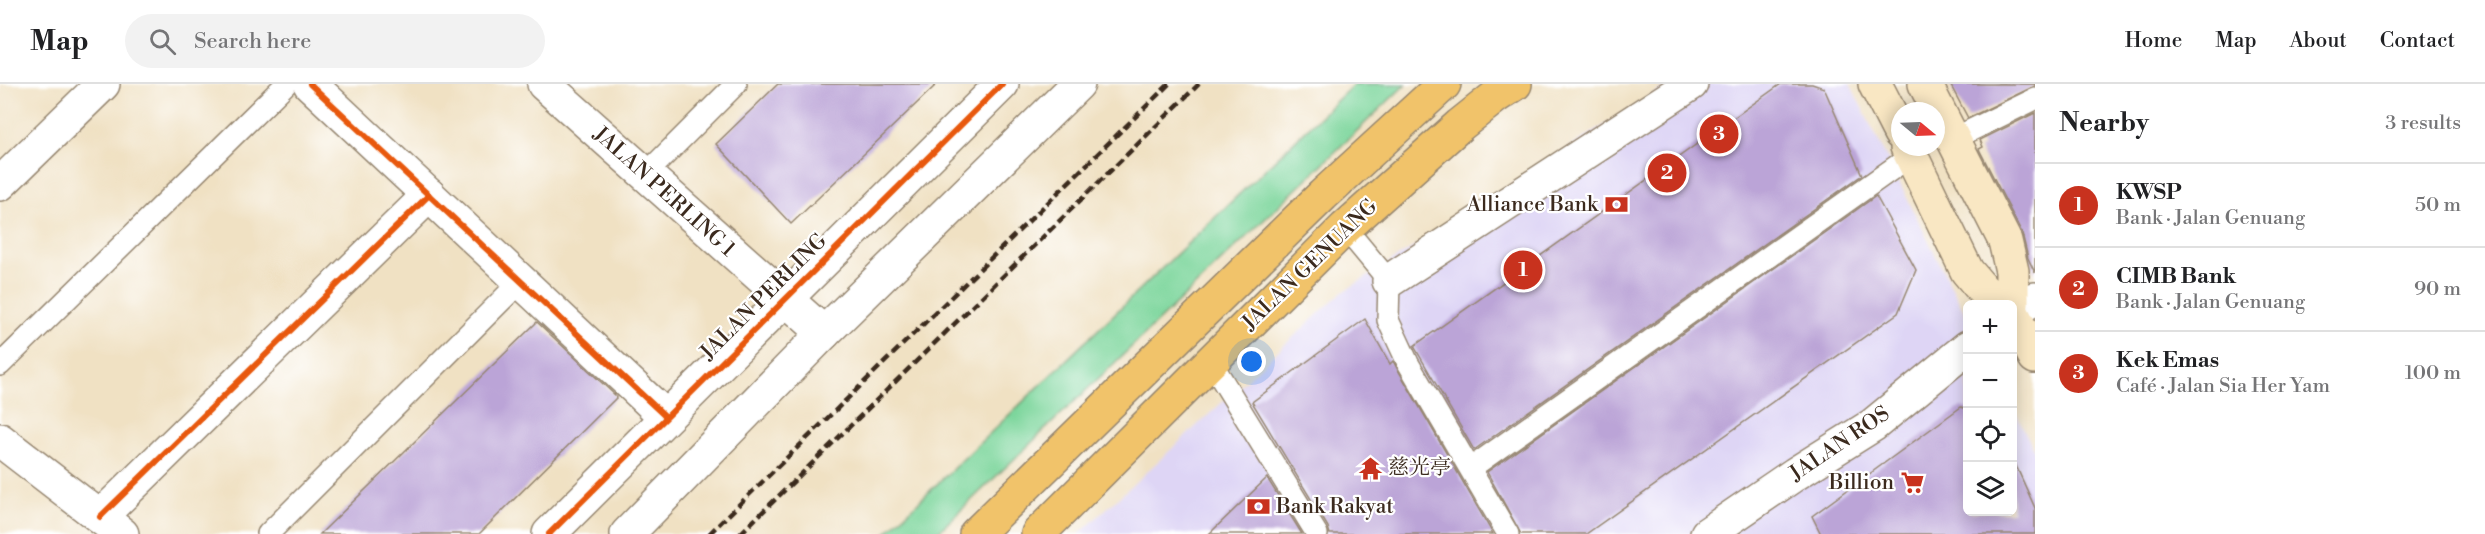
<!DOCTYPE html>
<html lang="en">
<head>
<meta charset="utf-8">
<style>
  body { margin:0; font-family:"Libre Bodoni","Noto Serif SC",serif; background:#f2f2f2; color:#202124 }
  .controls { position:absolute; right:18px; bottom:18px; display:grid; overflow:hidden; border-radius:9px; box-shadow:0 3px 15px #0003 }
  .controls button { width:54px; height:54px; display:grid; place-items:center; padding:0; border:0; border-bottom:2px solid #e0e0e0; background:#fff; color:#202124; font:30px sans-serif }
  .compass { position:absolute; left:1891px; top:18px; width:54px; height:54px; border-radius:50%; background:#fff; box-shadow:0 3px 15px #0003; rotate:109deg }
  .you { position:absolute; left:1252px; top:278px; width:21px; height:21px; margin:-15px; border:4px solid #fff; border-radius:50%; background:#1a73e8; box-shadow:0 0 0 9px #1a73e833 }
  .badge { display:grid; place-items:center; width:39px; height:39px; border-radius:50%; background:#c8321e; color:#fff; font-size:20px; font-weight:700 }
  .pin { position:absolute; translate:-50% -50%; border:3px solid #fff; box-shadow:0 2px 6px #0006 }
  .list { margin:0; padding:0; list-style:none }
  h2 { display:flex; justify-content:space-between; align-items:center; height:78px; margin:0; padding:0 24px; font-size:26px }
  h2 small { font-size:20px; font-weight:400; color:#757577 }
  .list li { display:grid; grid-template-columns:39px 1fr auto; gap:18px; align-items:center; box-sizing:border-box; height:84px; padding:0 24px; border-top:2px solid #e0e0e0 }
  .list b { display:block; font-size:22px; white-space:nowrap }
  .list p { margin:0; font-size:20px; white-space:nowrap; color:#757577 }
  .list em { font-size:20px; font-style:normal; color:#757577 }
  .icon { flex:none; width:33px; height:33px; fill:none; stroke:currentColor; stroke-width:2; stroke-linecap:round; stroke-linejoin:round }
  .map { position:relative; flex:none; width:2035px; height:450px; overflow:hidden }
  header { display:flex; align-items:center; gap:36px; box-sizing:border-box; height:84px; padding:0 30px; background:#fff; border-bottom:2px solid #e0e0e0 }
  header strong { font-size:28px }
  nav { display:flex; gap:33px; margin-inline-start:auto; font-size:21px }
  .search { width:420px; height:54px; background:#f2f2f2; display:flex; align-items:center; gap:15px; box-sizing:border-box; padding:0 21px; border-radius:33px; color:#757577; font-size:22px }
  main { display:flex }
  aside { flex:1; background:#fff }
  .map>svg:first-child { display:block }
  .built { fill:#ded5f5 }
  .green { fill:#7dd69c; stroke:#5c805d; stroke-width:1.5 }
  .building { fill:#bba4d7 }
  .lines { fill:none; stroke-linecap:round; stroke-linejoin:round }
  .lane-casing { stroke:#968670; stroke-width:24 }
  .street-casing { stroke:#968670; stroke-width:36 }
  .secondary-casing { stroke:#968670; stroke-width:36 }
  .highway-casing { stroke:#968670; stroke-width:36 }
  .lane { stroke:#fff; stroke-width:21 }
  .street { stroke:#fff; stroke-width:33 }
  .secondary { stroke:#f9e7c3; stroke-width:33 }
  .highway { stroke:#f1c36a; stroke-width:33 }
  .rail { stroke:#3b2a1e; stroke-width:4.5; stroke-dasharray:9 4.5; stroke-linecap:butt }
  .cycleway-casing { stroke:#fff; stroke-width:10 }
  .cycleway { stroke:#e8590c; stroke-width:6 }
  .labels { text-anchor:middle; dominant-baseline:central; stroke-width:4.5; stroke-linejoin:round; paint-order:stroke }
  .street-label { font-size:21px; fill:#3b2a1e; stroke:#fff }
  .poi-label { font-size:21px; fill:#3b2a1e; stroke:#fff; text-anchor:end }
</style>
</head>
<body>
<header>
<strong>Map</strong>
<div class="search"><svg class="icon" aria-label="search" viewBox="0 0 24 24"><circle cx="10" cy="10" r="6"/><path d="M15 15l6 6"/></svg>Search here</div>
<nav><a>Home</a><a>Map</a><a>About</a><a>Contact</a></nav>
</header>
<main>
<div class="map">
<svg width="2035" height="450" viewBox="0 0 2035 450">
  <rect width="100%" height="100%" fill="#fff"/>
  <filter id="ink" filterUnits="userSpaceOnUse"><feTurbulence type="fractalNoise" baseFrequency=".0167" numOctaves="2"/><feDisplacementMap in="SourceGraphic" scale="12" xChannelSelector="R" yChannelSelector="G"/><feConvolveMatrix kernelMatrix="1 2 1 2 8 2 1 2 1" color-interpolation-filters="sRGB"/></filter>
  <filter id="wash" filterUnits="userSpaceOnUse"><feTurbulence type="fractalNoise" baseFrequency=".008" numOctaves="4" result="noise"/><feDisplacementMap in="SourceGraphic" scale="24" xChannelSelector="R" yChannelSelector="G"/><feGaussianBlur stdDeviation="1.35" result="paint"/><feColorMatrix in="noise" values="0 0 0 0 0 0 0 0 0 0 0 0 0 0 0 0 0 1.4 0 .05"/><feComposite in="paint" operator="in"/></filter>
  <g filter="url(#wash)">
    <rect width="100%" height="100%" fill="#f0e1c3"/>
    <!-- built -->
    <path class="built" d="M1669 0H1850L1967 234 1968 428H2012L2013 323 2035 368V450H1079L1340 210Z"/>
    <!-- green -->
    <path class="green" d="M1354 0H1406L936 450H885Z"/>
    <g id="blocks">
      <!-- building -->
      <g class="building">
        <path d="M778 0H937L791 140 716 60Z"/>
        <path d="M1781 0H1812L1824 4 1862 91 1474 366 1414 262Z"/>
        <path d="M1950 0H2035V2L1968 34Z"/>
        <path d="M2035 29V189L2028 174 2022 149 1979 65 1983 63 1980 56Z"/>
        <path d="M1876 112 1916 186 1898 229 1586 450H1521L1487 388Z"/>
        <path d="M1365 235 1390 280 1393 277 1493 450H1330L1328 443 1252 318Z"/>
        <path d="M537 238 617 313 479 450H320Z"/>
        <path d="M1961 323 1968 325V428H2013V375L2035 424V450H1821L1812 432Z"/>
        <path d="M1267 394 1302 450H1209Z"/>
      </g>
    </g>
  </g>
  <g filter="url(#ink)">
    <use href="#blocks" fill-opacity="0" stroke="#968670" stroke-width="1.5"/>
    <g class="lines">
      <defs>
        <g id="lane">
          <path d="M1953 55 2035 15"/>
          <path d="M645 91 736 0"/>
          <path d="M1345 144 1389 197 1388 236 1408 279 1508 450"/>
          <path d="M1211 278 1317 450"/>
          <path d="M0 281 286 0"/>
          <path d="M1471 384 1912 71"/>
          <path d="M268 450 521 197"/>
        </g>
        <g id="street">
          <path d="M310 0 666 333"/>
          <path d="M544 0 824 249"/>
          <path d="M0 100 103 0"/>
          <path d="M1389 197 1691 0"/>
          <path d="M2012 226 2035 215"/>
          <path d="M0 356 122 450"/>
          <path d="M100 433 429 111"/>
          <path d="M549 450 1002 0"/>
          <path d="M627 450 824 249 1078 0"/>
          <path d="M1707 450 1795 390 1873 341 1968 263"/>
        </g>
        <g id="secondary">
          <path d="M1875 0 1900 49"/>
          <path d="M1925 0 2005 157 2012 187V220"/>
          <path d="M1907 63 1967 187 1983 206 2003 220"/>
          <path d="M2012 228 2035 273"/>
        </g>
        <g id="highway">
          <path d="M976 450 1323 111 1444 0"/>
          <path d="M1038 450 1345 144 1460 41 1495 13 1515 0"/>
        </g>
      </defs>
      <!-- lane casing -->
      <use href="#lane" class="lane-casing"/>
      <!-- street casing -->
      <use href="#street" class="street-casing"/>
      <!-- secondary casing -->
      <use href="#secondary" class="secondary-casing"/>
      <!-- highway casing -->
      <use href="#highway" class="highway-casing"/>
      <!-- lane -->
      <use href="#lane" class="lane"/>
      <!-- street -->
      <use href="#street" class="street"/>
      <!-- secondary -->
      <use href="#secondary" class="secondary"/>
      <!-- highway -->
      <use href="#highway" class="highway"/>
      <!-- rail -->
      <g class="rail">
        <path d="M709 450 1169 0"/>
        <path d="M740 450 1199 0"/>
      </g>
      <defs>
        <g id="cycleway">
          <path d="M310 0 666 333"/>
          <path d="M100 433 429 111"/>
          <path d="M549 450 1002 0"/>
        </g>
      </defs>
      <!-- cycleway casing -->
      <use href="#cycleway" class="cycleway-casing"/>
      <!-- cycleway -->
      <use href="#cycleway" class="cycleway"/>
    </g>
  </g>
  <!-- icons -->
  <defs>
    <symbol id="bank-bare" viewBox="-9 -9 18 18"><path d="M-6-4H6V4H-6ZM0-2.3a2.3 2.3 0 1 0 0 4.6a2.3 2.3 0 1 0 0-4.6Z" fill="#c8321e" stroke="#fff" stroke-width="2.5" paint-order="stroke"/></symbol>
    <symbol id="temple-bare" viewBox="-9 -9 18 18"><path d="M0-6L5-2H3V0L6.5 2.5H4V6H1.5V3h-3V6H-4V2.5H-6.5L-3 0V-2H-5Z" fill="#c8321e" stroke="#fff" stroke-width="2.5" paint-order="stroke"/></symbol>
    <symbol id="supermarket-bare" viewBox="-9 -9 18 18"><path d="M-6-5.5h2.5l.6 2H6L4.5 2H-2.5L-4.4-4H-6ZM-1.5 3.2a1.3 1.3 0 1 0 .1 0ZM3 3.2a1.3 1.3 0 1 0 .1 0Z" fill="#c8321e" stroke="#fff" stroke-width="2.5" paint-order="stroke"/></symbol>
  </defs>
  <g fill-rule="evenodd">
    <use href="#bank-bare" x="1600" y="104" width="33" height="33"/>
    <use href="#temple-bare" x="1354" y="368" width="33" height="33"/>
    <use href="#supermarket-bare" x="1896" y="382" width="33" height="33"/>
    <use href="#bank-bare" x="1242" y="406" width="33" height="33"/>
  </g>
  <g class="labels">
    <!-- street labels -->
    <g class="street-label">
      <text transform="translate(664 108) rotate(42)">JALAN PERLING 1</text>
      <text transform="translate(1310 181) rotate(-44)">JALAN GENUANG</text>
      <text transform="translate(764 213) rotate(-45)">JALAN PERLING</text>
      <text transform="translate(1840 360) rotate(-34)">JALAN ROS</text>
    </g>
    <!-- poi labels -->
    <g class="poi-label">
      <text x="1598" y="121">Alliance Bank</text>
      <text x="1388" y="384" text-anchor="start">慈光亭</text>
      <text x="1894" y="399">Billion</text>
      <text x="1276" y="423" text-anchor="start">Bank Rakyat</text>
    </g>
  </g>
</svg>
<div class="controls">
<button>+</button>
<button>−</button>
<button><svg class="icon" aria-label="locate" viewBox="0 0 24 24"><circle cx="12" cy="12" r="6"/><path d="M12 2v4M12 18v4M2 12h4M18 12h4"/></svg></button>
<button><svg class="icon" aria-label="layers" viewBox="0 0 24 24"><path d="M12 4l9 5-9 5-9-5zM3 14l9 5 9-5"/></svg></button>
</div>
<svg class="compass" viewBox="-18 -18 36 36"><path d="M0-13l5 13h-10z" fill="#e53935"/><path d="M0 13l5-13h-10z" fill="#757577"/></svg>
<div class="you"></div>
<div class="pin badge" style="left:1523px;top:186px">1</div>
<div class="pin badge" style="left:1667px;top:89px">2</div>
<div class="pin badge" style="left:1719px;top:50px">3</div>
</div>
<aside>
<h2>Nearby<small>3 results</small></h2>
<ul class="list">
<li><span class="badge">1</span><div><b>KWSP</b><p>Bank · Jalan Genuang</p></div><em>50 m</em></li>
<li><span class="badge">2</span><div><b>CIMB Bank</b><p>Bank · Jalan Genuang</p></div><em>90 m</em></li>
<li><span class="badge">3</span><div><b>Kek Emas</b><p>Café · Jalan Sia Her Yam</p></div><em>100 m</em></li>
</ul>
</aside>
</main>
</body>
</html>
